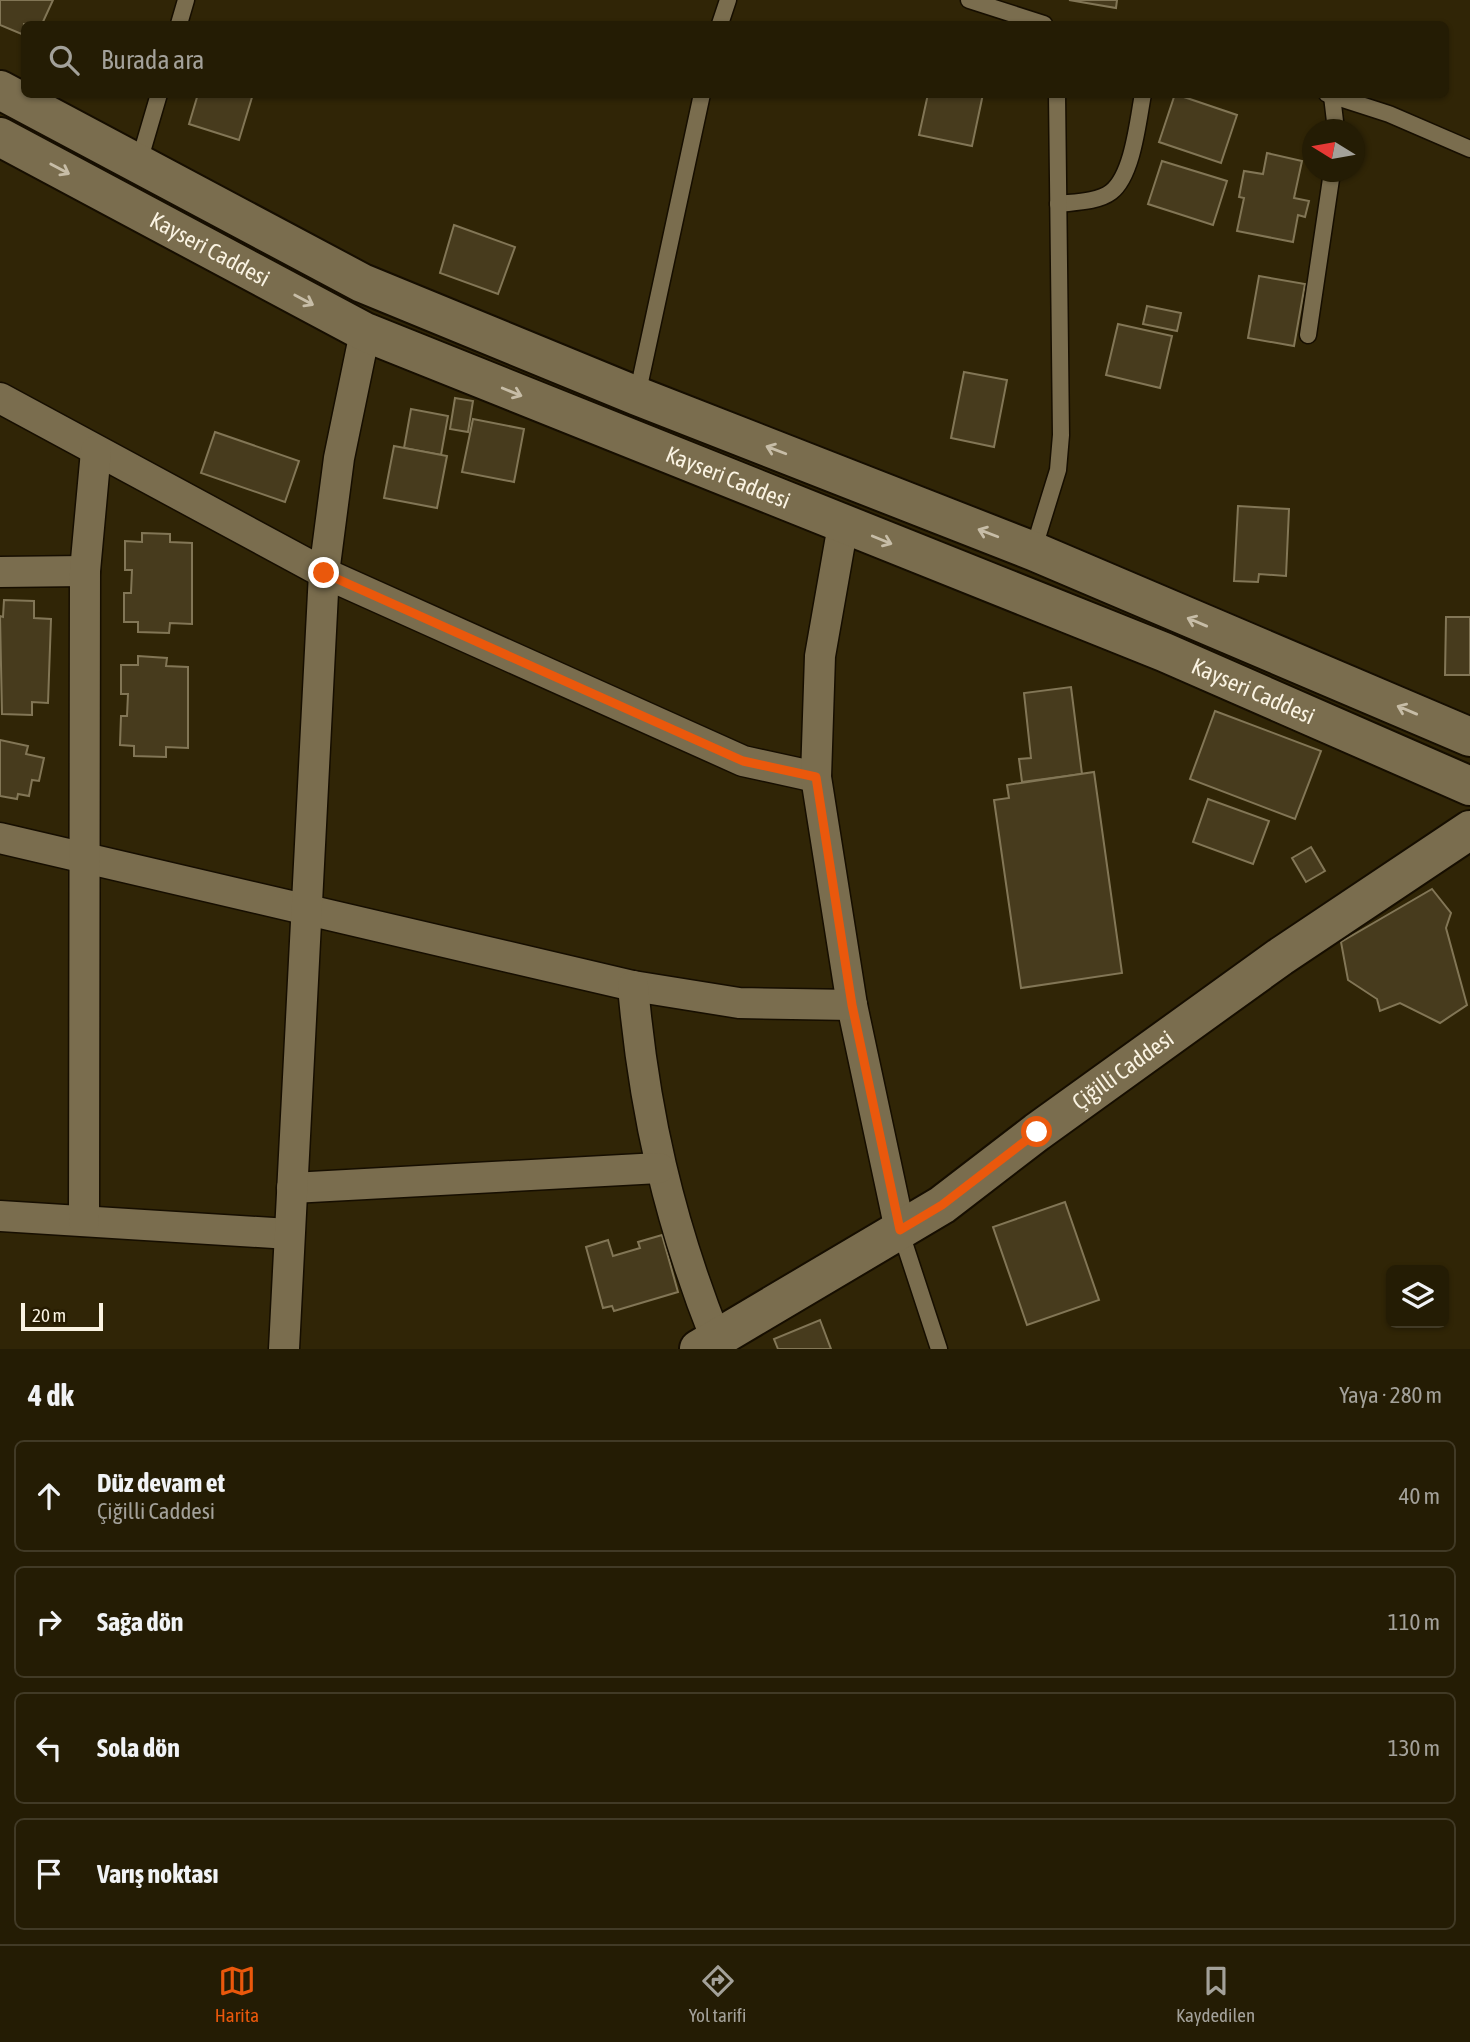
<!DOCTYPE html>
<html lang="tr">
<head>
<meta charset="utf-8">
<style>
  body { margin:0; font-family:"Asap Condensed",sans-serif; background:#302913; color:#f1f3f6 }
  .controls { position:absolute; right:21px; bottom:21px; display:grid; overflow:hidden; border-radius:10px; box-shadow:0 2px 5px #0004 }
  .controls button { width:63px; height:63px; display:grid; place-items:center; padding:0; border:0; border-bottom:2px solid #413a26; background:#241c04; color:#f1f3f6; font:35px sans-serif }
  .compass { position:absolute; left:1302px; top:119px; width:63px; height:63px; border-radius:50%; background:#241c04; box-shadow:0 2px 5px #0004; rotate:281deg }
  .scale { position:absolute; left:21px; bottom:18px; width:82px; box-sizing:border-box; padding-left:7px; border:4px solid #faf3e2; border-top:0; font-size:19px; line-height:24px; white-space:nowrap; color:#faf3e2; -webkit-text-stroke:5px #261b00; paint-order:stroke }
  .stop { position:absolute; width:21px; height:21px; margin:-16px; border:5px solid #ea580c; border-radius:50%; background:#fff }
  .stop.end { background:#ea580c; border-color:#fff; box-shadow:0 2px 7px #0008 }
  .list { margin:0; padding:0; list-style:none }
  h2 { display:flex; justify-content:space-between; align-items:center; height:91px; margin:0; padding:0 28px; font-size:30px }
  h2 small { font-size:23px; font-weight:400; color:#a3a19a }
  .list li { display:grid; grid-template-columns:46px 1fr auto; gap:21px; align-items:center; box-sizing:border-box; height:112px; margin:0 14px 14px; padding:0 14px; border:2px solid #413a26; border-radius:10px }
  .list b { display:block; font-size:26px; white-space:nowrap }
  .list p { margin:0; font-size:23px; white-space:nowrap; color:#a3a19a }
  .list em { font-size:23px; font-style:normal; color:#a3a19a }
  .icon { flex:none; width:38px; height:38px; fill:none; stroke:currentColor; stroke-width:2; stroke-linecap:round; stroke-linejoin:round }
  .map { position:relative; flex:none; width:1470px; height:1349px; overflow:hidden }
  .search { position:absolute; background:#241c04; box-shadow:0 2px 5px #0004; left:21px; right:21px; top:21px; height:77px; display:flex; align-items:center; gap:18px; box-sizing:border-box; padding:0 24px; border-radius:10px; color:#a3a19a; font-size:26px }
  .sheet { height:595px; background:#241c04 }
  nav { display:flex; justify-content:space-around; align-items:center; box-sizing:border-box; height:98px; border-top:2px solid #413a26; background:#241c04; font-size:19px; color:#a3a19a }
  nav a { display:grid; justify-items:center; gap:4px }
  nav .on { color:#ea580c }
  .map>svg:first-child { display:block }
  .building { fill:#473b1d; stroke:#827656; stroke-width:2 }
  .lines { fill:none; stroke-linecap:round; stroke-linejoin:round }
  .service-casing { stroke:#160e00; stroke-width:19 }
  .minor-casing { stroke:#160e00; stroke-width:33 }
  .secondary-casing { stroke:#160e00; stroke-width:42 }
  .service { stroke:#7a6d4e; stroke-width:16 }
  .minor { stroke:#7a6d4e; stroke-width:30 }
  .secondary { stroke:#7a6d4e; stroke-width:38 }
  .oneway { stroke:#c7bda7 }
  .route { stroke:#ea580c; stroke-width:9 }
  .labels { text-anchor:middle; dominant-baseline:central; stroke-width:5; stroke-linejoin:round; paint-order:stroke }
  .street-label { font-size:23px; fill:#faf3e2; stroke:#261b00 }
</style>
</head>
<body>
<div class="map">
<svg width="1470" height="1349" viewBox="0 0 1470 1349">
  <rect width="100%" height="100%" fill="#302506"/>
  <!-- building -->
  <g class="building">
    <path d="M0 0H53L42 24H24V35L0 25Z"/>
    <path d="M1069 0H1117L1116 8Z"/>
    <path d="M198 94H253L239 140 189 124Z"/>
    <path d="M928 94H983L972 146 919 135Z"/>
    <path d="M1175 94 1237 115 1221 163 1159 142Z"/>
    <path d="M1267 153 1302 161 1294 198 1309 201 1305 217 1298 215 1293 242 1237 231 1244 198 1239 197 1244 171 1263 174Z"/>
    <path d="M1162 161 1227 181 1213 225 1148 204Z"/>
    <path d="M454 225 515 247 498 294 440 273Z"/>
    <path d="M1259 276 1305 284 1294 346 1248 338Z"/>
    <path d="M1147 306 1181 313 1177 331 1143 324Z"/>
    <path d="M1118 324 1172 336 1160 388 1106 375Z"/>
    <path d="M964 372 1007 380 994 447 951 438Z"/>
    <path d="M455 398 473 401 468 432 450 429Z"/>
    <path d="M411 409 448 416 441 455 404 448Z"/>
    <path d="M473 419 524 429 514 482 462 472Z"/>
    <path d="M215 432 299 461 285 502 201 473Z"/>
    <path d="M394 446 447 456 437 508 384 498Z"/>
    <path d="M1238 506 1289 509 1286 576 1259 574 1258 582 1234 581Z"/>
    <path d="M142 533 170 534V542L192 543V624L170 623 169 633 138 632V622H124V593H131L132 570H125V541L142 542Z"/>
    <path d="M4 600 34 601V618L51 619 48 703 32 702V715L2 714 0 616 3 617Z"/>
    <path d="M1446 617H1470V675H1445Z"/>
    <path d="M138 656 167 658 166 666 188 667V748L166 747V757L134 756V746L120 745 121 716H127L128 694H121V665H138Z"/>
    <path d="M1071 687 1082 774 1022 782 1019 759 1031 758 1024 693Z"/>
    <path d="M1215 711 1321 751 1295 819 1190 779Z"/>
    <path d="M0 740 28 746 26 754 44 758 39 781 32 780 29 796 18 794 17 799 0 796Z"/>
    <path d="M1094 772 1122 973 1021 988 994 800 1009 798 1007 785Z"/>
    <path d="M1208 799 1269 821 1253 864 1193 842Z"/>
    <path d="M1311 847 1325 871 1306 882 1292 858Z"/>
    <path d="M1432 889 1451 913 1446 928 1467 1005 1440 1023 1400 1003 1380 1011 1377 999 1348 980 1341 942Z"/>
    <path d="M1065 1202 1099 1300 1027 1325 993 1227Z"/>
    <path d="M662 1235 678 1292 614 1311 612 1306 603 1308 586 1247 608 1240 613 1256 640 1248 638 1242Z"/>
    <path d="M820 1320 831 1349H778L774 1339Z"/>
  </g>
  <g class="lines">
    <defs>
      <g id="service">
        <path d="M969 0 1044 24"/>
        <path d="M179 24 186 0"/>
        <path d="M720 24 728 0"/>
        <path d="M1327 94 1389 114 1470 149"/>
        <path d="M1332 96 1336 130"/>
        <path d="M139 162 159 94"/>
        <path d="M1058 204C1074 202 1098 202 1111 192 1133 175 1138 120 1143 94"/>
        <path d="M1308 335 1332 172"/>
        <path d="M637 396 702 94"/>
        <path d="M1033 551 1058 470 1061 435 1057 94"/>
        <path d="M900 1230 939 1349"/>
      </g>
      <g id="minor">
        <path d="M0 398 324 573 743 761 816 777"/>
        <path d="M843 525 820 656 816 777 852 1005 900 1230"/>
        <path d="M0 572 85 571"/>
        <path d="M0 838 633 986 739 1003 852 1005"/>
        <path d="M633 986C644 1112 669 1221 716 1339"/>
        <path d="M292 1188 659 1168"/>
        <path d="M0 1216 289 1234"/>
        <path d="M84 1221 85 571 96 451"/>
        <path d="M284 1349 324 573 339 458 365 332"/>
      </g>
      <g id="secondary">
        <path d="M0 90 362 283 637 396 1033 551 1470 737"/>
        <path id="s1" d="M0 137 365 332 1164 652 1470 786"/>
        <path id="s2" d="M699 1349 942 1205 1037 1132 1280 957 1470 830"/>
      </g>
    </defs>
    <!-- service casing -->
    <use href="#service" class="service-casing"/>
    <!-- minor casing -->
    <use href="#minor" class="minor-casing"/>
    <!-- secondary casing -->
    <use href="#secondary" class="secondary-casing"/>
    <!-- service -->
    <use href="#service" class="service"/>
    <!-- minor -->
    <use href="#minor" class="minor"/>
    <!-- secondary -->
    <use href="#secondary" class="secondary"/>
  </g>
  <!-- one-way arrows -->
  <defs><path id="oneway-shaft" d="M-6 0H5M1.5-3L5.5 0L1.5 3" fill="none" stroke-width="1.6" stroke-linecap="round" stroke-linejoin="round" transform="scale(1.75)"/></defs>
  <g class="oneway">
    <use href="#oneway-shaft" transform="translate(60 169) rotate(28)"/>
    <use href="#oneway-shaft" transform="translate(304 300) rotate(28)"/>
    <use href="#oneway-shaft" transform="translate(512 392) rotate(22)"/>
    <use href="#oneway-shaft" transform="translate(776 450) rotate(-159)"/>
    <use href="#oneway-shaft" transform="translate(988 533) rotate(-159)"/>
    <use href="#oneway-shaft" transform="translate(882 540) rotate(22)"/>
    <use href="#oneway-shaft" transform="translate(1197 622) rotate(-157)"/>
    <use href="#oneway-shaft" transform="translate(1407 710) rotate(-157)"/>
  </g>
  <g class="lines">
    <!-- route -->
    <path class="route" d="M324 573 743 761 816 777 852 1005 900 1230 942 1205 1037 1132"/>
  </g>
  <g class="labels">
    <!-- street labels -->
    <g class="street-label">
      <text stroke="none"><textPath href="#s1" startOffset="238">Kayseri Caddesi</textPath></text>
      <text stroke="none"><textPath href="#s1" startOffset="805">Kayseri Caddesi</textPath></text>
      <text stroke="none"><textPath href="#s1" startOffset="1372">Kayseri Caddesi</textPath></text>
      <text stroke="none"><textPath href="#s2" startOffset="508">Çiğilli Caddesi</textPath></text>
    </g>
  </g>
</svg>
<div class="controls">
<button><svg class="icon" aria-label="layers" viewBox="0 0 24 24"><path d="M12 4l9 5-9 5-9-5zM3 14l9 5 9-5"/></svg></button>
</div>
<svg class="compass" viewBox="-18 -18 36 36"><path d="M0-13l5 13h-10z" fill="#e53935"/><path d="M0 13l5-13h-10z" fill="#a3a19a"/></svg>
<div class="scale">20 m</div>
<div class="stop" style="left:1037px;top:1132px"></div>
<div class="stop end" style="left:324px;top:573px"></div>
<div class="search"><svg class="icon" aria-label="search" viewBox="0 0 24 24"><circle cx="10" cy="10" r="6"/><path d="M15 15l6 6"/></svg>Burada ara</div>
</div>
<section class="sheet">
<h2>4 dk<small>Yaya · 280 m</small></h2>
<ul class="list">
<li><svg class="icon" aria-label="ahead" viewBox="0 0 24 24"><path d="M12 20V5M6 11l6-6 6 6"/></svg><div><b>Düz devam et</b><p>Çiğilli Caddesi</p></div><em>40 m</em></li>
<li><svg class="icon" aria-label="right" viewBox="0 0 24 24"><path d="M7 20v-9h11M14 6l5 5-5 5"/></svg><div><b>Sağa dön</b></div><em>110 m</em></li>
<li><svg class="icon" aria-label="left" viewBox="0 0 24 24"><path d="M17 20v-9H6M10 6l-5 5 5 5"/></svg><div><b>Sola dön</b></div><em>130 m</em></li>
<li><svg class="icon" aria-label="arrive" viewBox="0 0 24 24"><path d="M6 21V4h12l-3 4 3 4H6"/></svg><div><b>Varış noktası</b></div></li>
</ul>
</section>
<nav>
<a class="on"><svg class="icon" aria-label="map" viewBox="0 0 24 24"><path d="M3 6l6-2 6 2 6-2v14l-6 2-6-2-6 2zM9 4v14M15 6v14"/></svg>Harita</a>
<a><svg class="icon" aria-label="directions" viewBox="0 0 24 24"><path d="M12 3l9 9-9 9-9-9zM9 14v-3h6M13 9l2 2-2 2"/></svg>Yol tarifi</a>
<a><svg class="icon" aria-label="saved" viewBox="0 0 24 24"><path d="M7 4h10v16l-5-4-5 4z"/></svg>Kaydedilen</a>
</nav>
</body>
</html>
